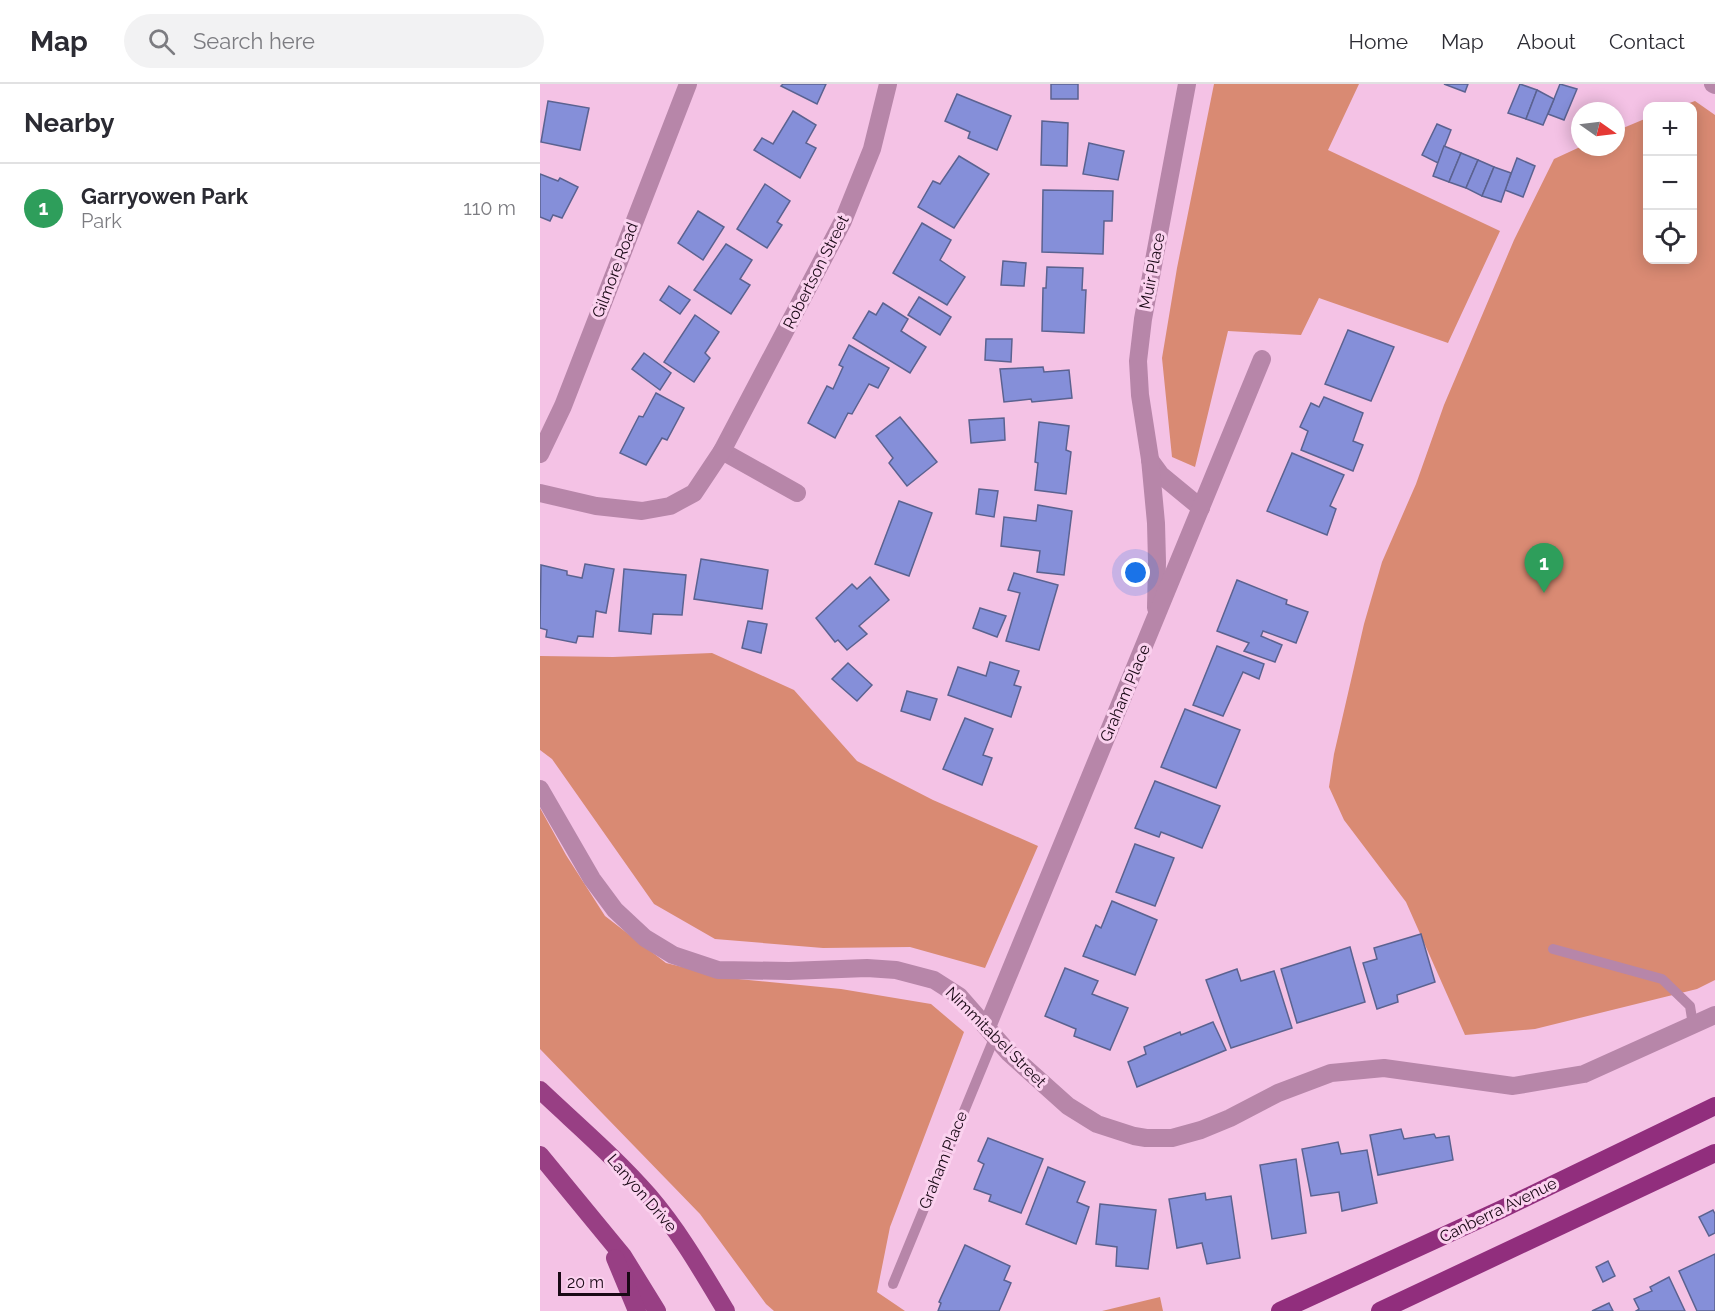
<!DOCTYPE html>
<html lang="en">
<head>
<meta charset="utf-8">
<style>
  body { margin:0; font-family:Raleway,sans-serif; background:#f2f2f3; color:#2b2b33 }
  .controls { position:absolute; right:18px; top:18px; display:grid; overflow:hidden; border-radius:12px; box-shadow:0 3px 15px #0003 }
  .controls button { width:54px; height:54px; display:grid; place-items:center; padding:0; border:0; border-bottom:2px solid #e1e1e2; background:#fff; color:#2b2b33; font:30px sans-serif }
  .compass { position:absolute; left:1031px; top:18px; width:54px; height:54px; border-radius:50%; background:#fff; box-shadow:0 3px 15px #0003; rotate:104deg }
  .scale { position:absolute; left:18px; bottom:15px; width:72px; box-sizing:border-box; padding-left:6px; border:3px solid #190815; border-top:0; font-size:16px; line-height:21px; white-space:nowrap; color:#190815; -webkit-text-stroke:4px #fbd2ef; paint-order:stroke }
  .you { position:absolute; left:596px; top:489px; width:21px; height:21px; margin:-15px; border:4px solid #fff; border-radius:50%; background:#1a73e8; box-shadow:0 0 0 9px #1a73e833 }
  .badge { display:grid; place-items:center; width:39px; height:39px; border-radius:50%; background:#2563eb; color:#fff; font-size:20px; font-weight:700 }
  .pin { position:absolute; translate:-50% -50px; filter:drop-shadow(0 2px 3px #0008) }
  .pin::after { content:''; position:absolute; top:32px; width:21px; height:18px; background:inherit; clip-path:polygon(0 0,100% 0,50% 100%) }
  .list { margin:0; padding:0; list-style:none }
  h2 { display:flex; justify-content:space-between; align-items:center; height:78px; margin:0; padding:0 24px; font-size:26px }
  h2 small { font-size:20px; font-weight:400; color:#7c7c81 }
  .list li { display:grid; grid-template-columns:39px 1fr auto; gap:18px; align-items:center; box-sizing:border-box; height:90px; padding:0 24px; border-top:2px solid #e1e1e2 }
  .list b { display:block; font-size:22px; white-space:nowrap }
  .list p { margin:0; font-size:20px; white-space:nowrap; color:#7c7c81 }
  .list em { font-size:20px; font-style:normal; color:#7c7c81 }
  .icon { flex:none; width:33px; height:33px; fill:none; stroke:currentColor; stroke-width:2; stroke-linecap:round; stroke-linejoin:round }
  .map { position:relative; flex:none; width:1175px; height:1227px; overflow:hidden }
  header { display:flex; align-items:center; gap:36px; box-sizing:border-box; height:84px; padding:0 30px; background:#fff; border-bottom:2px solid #e1e1e2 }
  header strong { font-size:28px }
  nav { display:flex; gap:33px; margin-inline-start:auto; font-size:21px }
  .search { width:420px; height:54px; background:#f2f2f3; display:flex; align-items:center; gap:15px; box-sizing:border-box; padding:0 21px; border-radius:33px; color:#7c7c81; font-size:22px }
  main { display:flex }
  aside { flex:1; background:#fff }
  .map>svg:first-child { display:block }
  .green { fill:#d98a73 }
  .building { fill:#858fd9; stroke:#5b6290; stroke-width:1.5 }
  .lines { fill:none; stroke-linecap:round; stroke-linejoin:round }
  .service { stroke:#b786a9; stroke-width:10 }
  .minor { stroke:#b786a9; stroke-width:18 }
  .tertiary { stroke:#b786a9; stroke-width:18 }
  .primary { stroke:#983f84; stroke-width:18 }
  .trunk { stroke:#912e7d; stroke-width:18 }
  .labels { text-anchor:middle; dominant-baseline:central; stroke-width:6; stroke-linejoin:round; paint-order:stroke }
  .street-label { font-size:16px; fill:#190815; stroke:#fbd2ef }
</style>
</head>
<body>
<header>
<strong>Map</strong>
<div class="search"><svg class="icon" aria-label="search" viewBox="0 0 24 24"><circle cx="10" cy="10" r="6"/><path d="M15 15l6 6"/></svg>Search here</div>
<nav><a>Home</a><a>Map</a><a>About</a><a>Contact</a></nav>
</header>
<main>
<aside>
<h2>Nearby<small></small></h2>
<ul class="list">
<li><span class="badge" style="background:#2e9e5b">1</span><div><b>Garryowen Park</b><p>Park</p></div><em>110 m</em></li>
</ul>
</aside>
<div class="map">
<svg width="1175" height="1227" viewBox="0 0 1175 1227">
  <rect width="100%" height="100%" fill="#f4c2e5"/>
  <!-- green -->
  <g class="green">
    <path d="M674 0H819L788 66 960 147 908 259 779 214 761 251 688 247 655 383 632 373 622 274 637 184Z"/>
    <path d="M1155 17 1175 31V896L1157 905 995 945 925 951 866 818 804 736 789 703 794 670 824 540 842 478 876 400 904 321 974 156 1014 75 1040 63H1076V47L1107 34 1108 176H1152V22H1141Z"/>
    <path d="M172 569 254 606 317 677 393 716 498 762 445 884 370 863 283 864 175 855 114 820 12 675 0 666V572L73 573Z"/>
    <path d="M0 724 26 771 65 832 126 879 188 894 301 905 391 920 424 948 350 1143 337 1208 365 1227H234L226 1220 160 1130 0 965Z"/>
    <path d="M620 1213 623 1227H562Z"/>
  </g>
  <!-- building -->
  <g class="building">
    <path d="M243 0H286L277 20 241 2Z"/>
    <rect x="511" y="0" width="27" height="15"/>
    <path d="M904 0H928L925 8Z"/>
    <path d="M980 0 997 6 986 35 968 29Z"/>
    <path d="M1020 0 1037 5 1024 36 1008 30Z"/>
    <path d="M997 6 1014 15 1003 41 986 35Z"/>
    <path d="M417 10 471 32 457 66 428 54 430 48 405 37Z"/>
    <path d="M8 17 49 24 40 66 1 58Z"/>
    <path d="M253 27 276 41 266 59 276 64 260 94 214 66 222 54 233 60Z"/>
    <path d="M502 37 528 39 527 82 501 81Z"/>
    <path d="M897 40 911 46 898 79 882 71Z"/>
    <path d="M549 59 584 67 578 96 543 90Z"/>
    <path d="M904 62 921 69 909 98 893 92Z"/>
    <path d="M921 69 938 76 926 104 909 98Z"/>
    <path d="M419 72 449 90 414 144 378 123 393 97 400 100Z"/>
    <path d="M977 74 995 82 983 113 965 106Z"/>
    <path d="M938 76 954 83 942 112 926 104Z"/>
    <path d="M954 83 971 89 961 118 942 112Z"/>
    <path d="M0 90 18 97 20 94 38 103 22 134 13 131 10 137 0 133Z"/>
    <path d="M225 100 250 117 237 138 242 141 227 164 197 145Z"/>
    <path d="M503 106 573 107 572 137H564L563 170 502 168Z"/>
    <path d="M158 127 184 143 163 176 138 159Z"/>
    <path d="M382 139 411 156 400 176 425 193 407 221 353 189Z"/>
    <path d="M186 160 212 176 200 195 210 201 191 230 154 206Z"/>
    <path d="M463 177 486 179 484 202 461 201Z"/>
    <path d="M507 183 543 184 542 206H546L544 249 502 247 503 204H506Z"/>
    <path d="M129 202 150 216 140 230 120 216Z"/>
    <path d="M379 213 411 233 400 251 368 231Z"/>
    <path d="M343 219 368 235 361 247 386 263 370 289 313 254 329 227 336 231Z"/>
    <path d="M155 231 179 248 165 269 170 274 154 298 124 278Z"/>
    <path d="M808 246 854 263 831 317 785 300Z"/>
    <path d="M446 255H472L471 278 445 276Z"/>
    <path d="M309 261 349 284 338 304 329 300 312 330 308 329 295 354 268 339 287 302 293 305 303 283 299 281Z"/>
    <path d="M104 269 131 289 120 306 92 285Z"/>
    <path d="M503 283 504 288 529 286 532 314 492 318 491 315 464 318 460 285Z"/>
    <path d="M116 309 144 324 127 356 122 354 106 381 80 369 99 332 103 333Z"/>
    <path d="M784 313 823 329 813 357 823 361 813 387 761 366 768 347 760 343 771 319 779 323Z"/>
    <path d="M360 333 397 378 367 402 349 379 353 374 336 352Z"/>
    <path d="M464 334 465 356 431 359 429 336Z"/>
    <path d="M499 338 529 342 526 366 531 368 526 410 495 406 498 379 495 378Z"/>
    <path d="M752 369 804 391 790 422 796 425 787 451 727 427Z"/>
    <path d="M439 405 458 407 454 433 436 430Z"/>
    <path d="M359 417 392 429 369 492 335 480Z"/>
    <path d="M498 421 532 427 524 491 497 488 500 467 461 462 464 433 496 437Z"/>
    <path d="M161 475 228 486 222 525 154 515Z"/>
    <path d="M45 480 74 485 66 529 56 527 53 553 38 552 36 559 6 553 7 546 0 544 1 481 27 487V491L42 494Z"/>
    <path d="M84 485 146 491 142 531 113 530 111 550 79 547Z"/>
    <path d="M474 489 518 501 499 566 466 557 480 509 468 506Z"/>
    <path d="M330 493 349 516 319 542 327 550 307 566 298 556 295 558 276 534 312 500 317 505Z"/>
    <path d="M697 496 747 516 746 520 768 528 756 559 723 547 721 552 742 561 735 578 704 567 709 559 677 547Z"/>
    <path d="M440 524 466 532 457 553 433 544Z"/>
    <path d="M208 537 227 540 221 569 202 564Z"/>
    <path d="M677 562 724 580 719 595 703 588 683 632 653 621Z"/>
    <path d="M450 578 479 587 474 601 481 603 471 633 408 611 418 583 446 592Z"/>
    <path d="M308 579 332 601 317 617 292 595Z"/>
    <path d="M367 607 397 615 390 636 361 627Z"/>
    <path d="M645 625 700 646 676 704 621 683Z"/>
    <path d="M425 634 453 645 443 671 452 674 442 701 403 685Z"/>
    <path d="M615 697 680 722 662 764 621 748 619 753 595 744Z"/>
    <path d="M595 760 634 774 615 822 576 808Z"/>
    <path d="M572 817 617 836 595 891 543 872 556 841 561 844Z"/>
    <path d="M881 850 895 898 857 911 858 918 837 925 823 879 837 875 834 864Z"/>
    <path d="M810 863 825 918 757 939 741 885Z"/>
    <path d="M525 884 558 897 552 910 588 924 570 966 534 952 536 945 505 932Z"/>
    <path d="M697 885 701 897 734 887 752 944 691 964 666 896Z"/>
    <path d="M673 938 686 966 597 1003 588 978 606 970 604 963 640 948 641 951Z"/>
    <path d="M861 1045 864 1055 894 1050 896 1054 909 1052 913 1076 838 1091 830 1051Z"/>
    <path d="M448 1054 503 1075 481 1129 449 1117 451 1111 434 1105 444 1080 438 1077Z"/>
    <path d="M798 1058 801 1070 827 1066 837 1119 802 1127 799 1108 771 1112 762 1065Z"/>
    <path d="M756 1075 766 1149 732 1155 720 1081Z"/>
    <path d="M508 1083 545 1098 537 1118 549 1123 536 1160 486 1140Z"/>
    <path d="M665 1109 666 1116 691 1112 700 1174 667 1180 662 1159 637 1164 629 1115Z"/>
    <path d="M560 1120 616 1126 608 1185 576 1182 577 1163 556 1160Z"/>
    <path d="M1173 1126 1175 1130V1149L1169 1152 1159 1133Z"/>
    <path d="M425 1161 470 1182 464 1196 471 1199 459 1227H398L401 1219 399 1218Z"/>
    <path d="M1175 1170V1227H1157L1139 1187Z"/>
    <path d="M1068 1177 1075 1192 1063 1198 1056 1183Z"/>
    <path d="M1129 1193 1145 1227H1096L1099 1225 1094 1215 1112 1207 1110 1203Z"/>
    <path d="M1069 1219 1073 1227H1052Z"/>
  </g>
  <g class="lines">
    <!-- service -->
    <g class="service">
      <path d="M1013 865 1122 895 1150 922 1153 941"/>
      <path d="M353 1200 455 952"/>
    </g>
    <!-- minor -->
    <g class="minor">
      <path d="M1173 0 1175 1"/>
      <path d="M182 367 257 409"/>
      <path d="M610 376 621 391 661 424"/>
      <path d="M0 409 56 422 102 427 130 422 154 409 182 367 303 137 332 65 348 0"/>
      <path d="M616 524 617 478 616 439 610 375 600 311 598 277 603 235 647 0"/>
      <path d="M0 705 52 795 75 826 105 854 133 871 178 886 249 887 327 884 356 886 394 896 419 912 469 969 528 1022 557 1040 594 1052 606 1054H632L661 1046 690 1034 738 1009 791 989 844 984 973 1002 1044 990 1175 931"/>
      <path d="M447 943 722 275"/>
    </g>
    <!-- tertiary -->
    <path class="tertiary" d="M0 370 23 322 148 0"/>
    <!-- primary -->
    <g class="primary">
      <path d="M0 1006C37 1041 76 1074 109 1112 139 1147 162 1187 186 1227"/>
      <path d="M0 1071 83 1172 117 1227"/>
      <path d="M75 1174 97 1227"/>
    </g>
    <!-- trunk -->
    <g class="trunk">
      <path d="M740 1227 960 1126 1175 1022"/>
      <path d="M840 1227 1175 1069"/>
    </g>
  </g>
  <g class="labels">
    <!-- street labels -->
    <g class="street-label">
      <text transform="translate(75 186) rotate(-69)">Gilmore Road</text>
      <text transform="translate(612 187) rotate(-79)">Muir Place</text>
      <text transform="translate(276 188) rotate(-63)">Robertson Street</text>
      <text transform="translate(585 609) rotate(-67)">Graham Place</text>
      <text transform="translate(456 953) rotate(45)">Nimmitabel Street</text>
      <text transform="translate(403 1076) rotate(-68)">Graham Place</text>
      <text transform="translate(102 1109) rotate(49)">Lanyon Drive</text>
      <text transform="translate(958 1126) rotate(-26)">Canberra Avenue</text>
    </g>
  </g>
</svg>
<div class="controls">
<button>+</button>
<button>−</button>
<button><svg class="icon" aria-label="locate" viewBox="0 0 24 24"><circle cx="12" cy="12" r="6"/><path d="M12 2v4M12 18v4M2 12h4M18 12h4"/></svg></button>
</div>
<svg class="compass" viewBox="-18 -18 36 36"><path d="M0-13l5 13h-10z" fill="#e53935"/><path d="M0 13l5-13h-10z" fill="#7c7c81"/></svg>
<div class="scale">20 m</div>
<div class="you"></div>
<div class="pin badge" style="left:1004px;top:509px;background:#2e9e5b">1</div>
</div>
</main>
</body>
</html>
